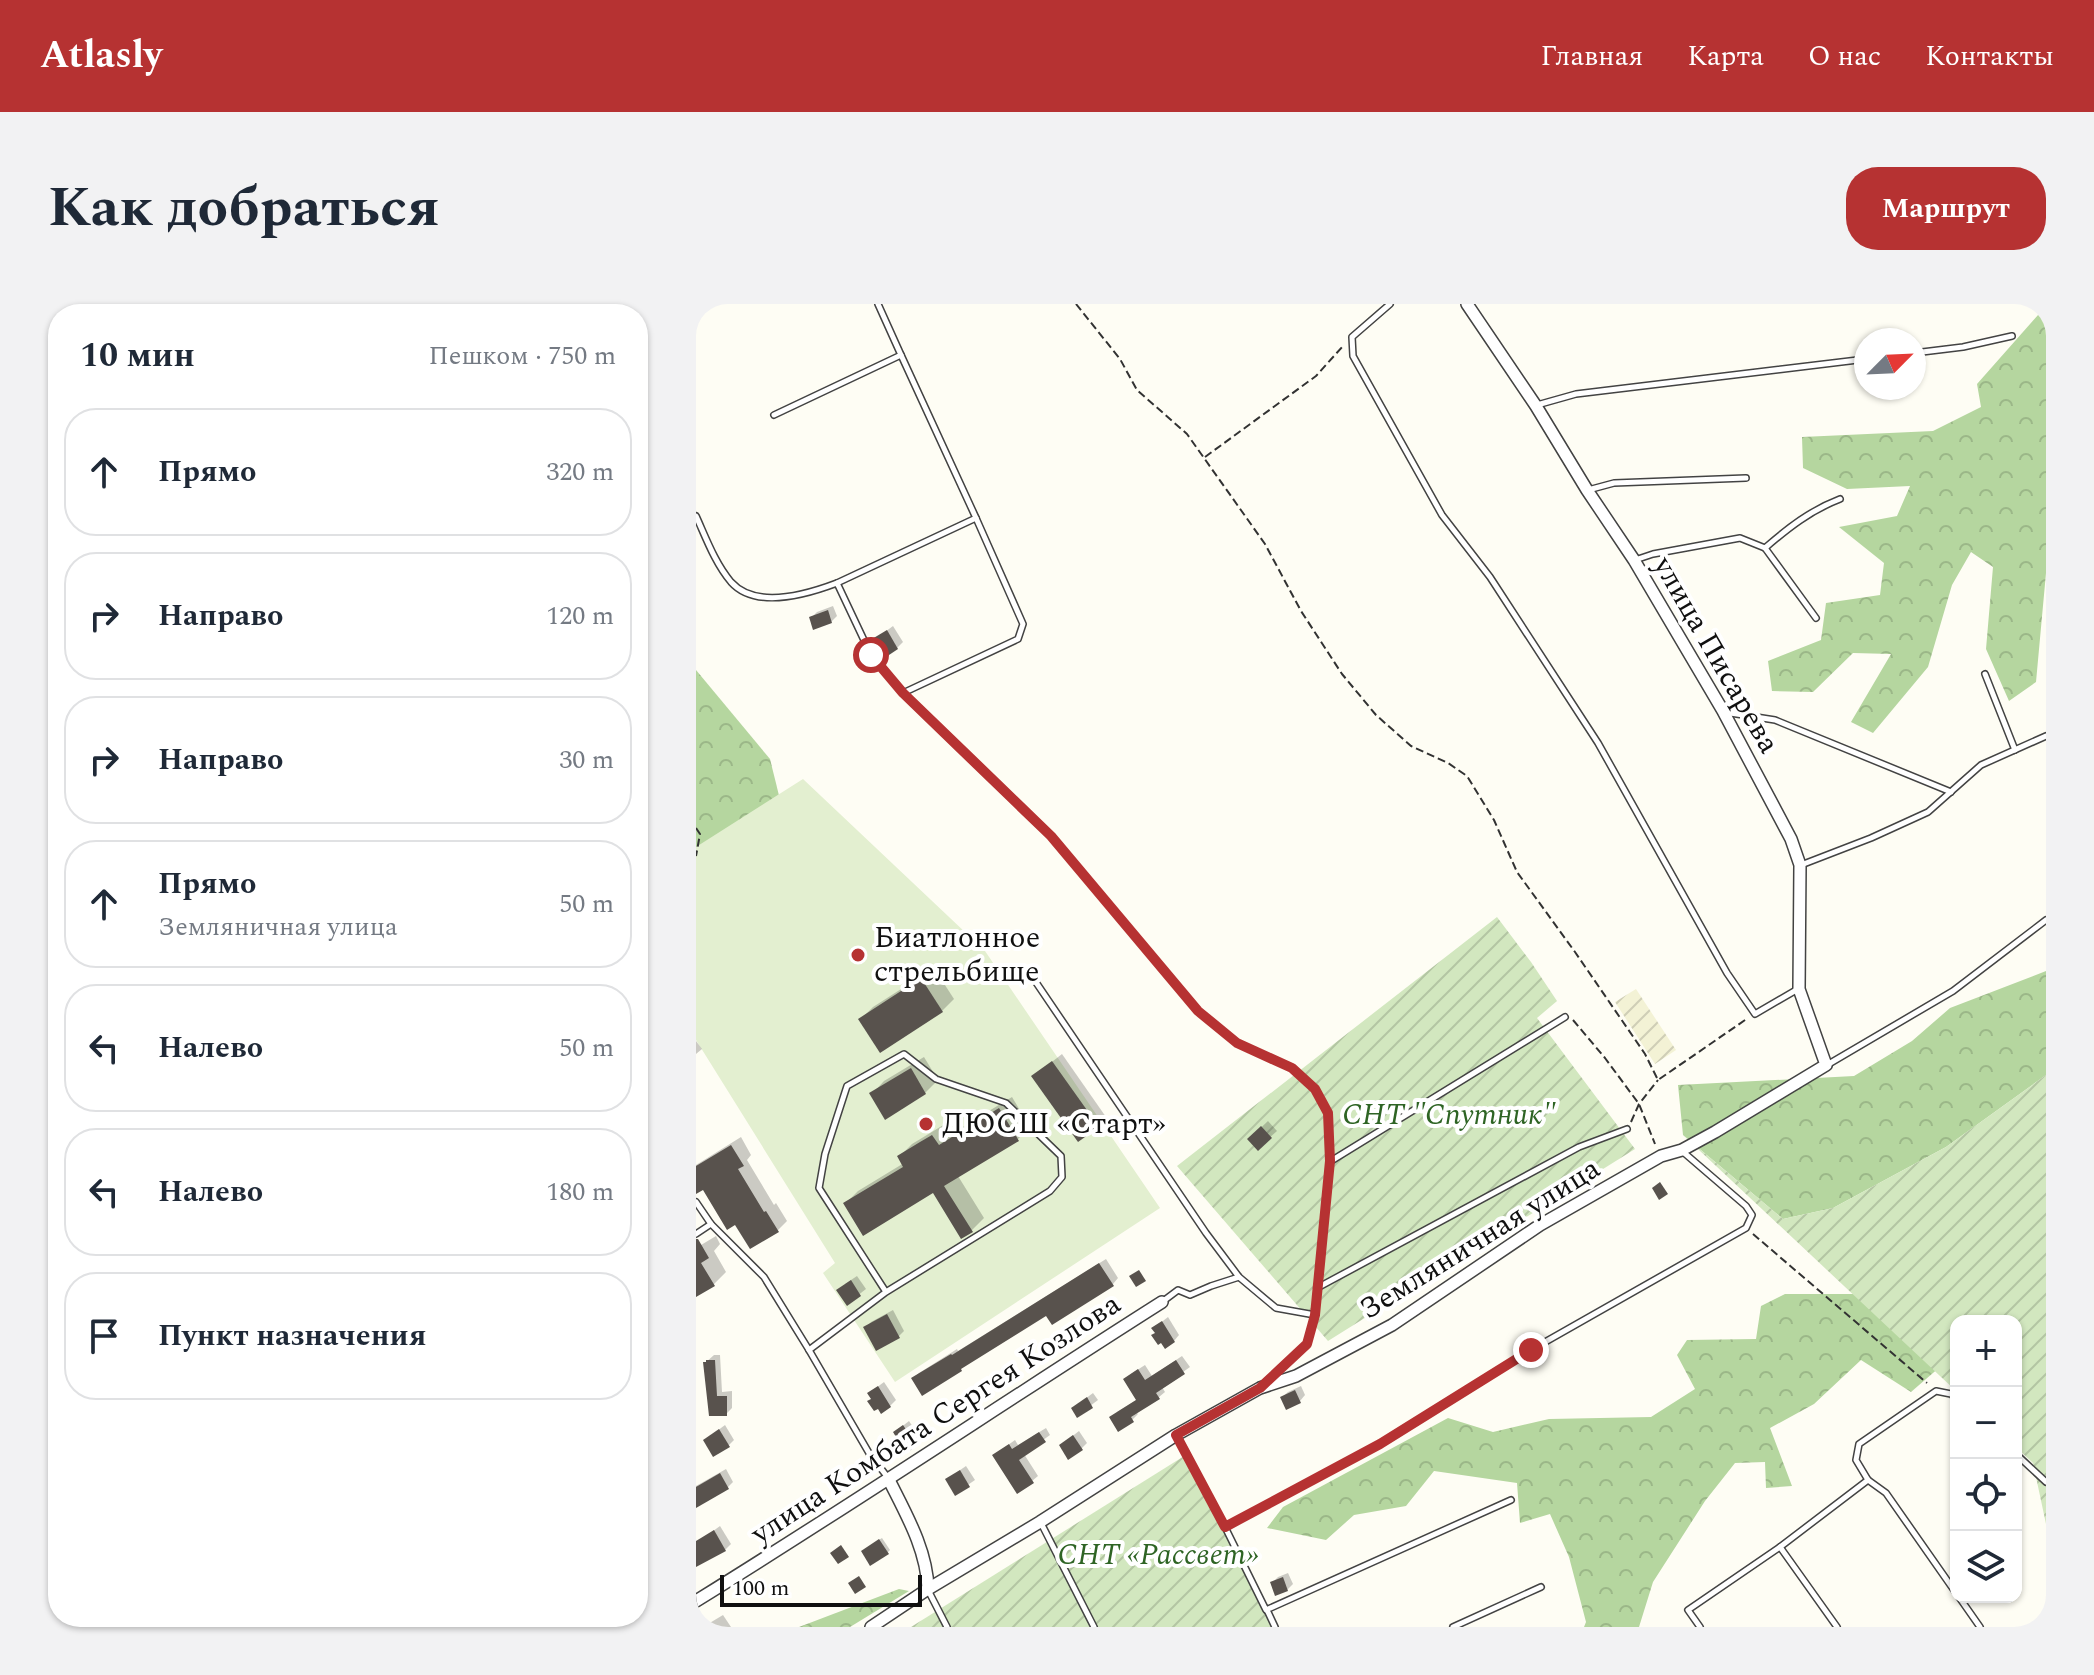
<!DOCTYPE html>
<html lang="ru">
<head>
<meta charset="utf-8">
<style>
  body { margin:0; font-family:Spectral,serif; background:#f2f2f3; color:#1f2937 }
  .controls { position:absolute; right:24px; bottom:24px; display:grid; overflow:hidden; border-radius:16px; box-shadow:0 2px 6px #0004 }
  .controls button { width:72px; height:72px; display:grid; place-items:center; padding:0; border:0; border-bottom:2px solid #e0e1e3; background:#fff; color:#1f2937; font:40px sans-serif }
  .compass { position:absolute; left:1158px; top:24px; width:72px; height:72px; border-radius:50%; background:#fff; box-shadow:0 2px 6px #0004; rotate:66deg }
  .scale { position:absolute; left:24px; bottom:20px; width:202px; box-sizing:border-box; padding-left:8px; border:4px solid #101010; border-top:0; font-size:22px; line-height:28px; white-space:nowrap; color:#101010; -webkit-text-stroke:6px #fff; paint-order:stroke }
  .stop { position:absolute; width:24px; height:24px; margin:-18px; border:6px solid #b63232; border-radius:50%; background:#fff }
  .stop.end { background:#b63232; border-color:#fff; box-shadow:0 2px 8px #0008 }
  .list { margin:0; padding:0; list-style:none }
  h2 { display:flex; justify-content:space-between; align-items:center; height:104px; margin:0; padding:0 32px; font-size:34px }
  h2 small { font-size:26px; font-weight:400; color:#747a83 }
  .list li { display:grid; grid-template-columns:52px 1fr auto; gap:24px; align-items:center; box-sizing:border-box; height:128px; margin:0 16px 16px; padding:0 16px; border:2px solid #e0e1e3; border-radius:32px }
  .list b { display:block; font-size:30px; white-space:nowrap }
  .list p { margin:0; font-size:26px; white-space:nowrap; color:#747a83 }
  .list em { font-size:26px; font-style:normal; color:#747a83 }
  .icon { flex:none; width:44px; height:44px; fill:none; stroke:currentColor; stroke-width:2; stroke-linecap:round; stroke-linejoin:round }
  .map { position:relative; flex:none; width:1350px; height:1323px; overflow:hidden; border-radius:32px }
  header { display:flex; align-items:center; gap:48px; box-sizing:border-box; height:112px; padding:0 40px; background:#b63232; color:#fff }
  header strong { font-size:38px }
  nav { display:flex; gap:44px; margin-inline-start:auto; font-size:28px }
  .intro { display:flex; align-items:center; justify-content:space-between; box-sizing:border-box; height:192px; padding:0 48px }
  h1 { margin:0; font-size:56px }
  .button { padding:20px 36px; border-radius:32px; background:#b63232; color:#fff; font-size:28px; font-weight:700 }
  main { display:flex; gap:48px; padding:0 48px }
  aside { flex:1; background:#fff; border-radius:32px; box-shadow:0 2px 6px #0004 }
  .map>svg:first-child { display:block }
  .farmland { fill:url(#farmland-furrows) }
  .forest { fill:url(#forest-crowns) }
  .garden { fill:url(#garden-furrows) }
  .pitch { fill:#e3efd0 }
  .shadow { fill:#0003 }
  .building { fill:#58524d }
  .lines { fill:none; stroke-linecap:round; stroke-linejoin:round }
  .service-casing { stroke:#434343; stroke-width:8 }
  .minor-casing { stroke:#434343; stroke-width:14 }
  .path { stroke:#323232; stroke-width:2; stroke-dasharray:8 4; stroke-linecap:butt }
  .service { stroke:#fff; stroke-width:5 }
  .minor { stroke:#fff; stroke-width:11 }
  .route { stroke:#b63232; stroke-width:10 }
  .poi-dot { fill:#b63232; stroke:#fff; stroke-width:3 }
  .labels { text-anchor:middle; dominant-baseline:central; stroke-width:8; stroke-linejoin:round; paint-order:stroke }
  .street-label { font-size:30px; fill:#101010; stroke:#fff }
  .poi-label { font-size:30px; fill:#101010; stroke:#fff; text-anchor:start }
  .park-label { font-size:30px; font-style:italic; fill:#2e6424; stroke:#fff }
</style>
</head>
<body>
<header>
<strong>Atlasly</strong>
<nav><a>Главная</a><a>Карта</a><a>О нас</a><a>Контакты</a></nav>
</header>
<div class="intro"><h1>Как добраться</h1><a class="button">Маршрут</a></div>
<main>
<aside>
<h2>10 мин<small>Пешком · 750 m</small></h2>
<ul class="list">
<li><svg class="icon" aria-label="ahead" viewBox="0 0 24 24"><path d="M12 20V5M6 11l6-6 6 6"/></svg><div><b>Прямо</b></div><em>320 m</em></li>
<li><svg class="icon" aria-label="right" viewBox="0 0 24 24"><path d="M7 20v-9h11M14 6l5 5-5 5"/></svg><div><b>Направо</b></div><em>120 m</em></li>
<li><svg class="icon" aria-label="right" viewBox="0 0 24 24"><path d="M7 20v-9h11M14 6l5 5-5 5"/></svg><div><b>Направо</b></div><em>30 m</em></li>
<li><svg class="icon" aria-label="ahead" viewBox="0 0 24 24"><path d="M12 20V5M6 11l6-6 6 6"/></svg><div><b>Прямо</b><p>Земляничная улица</p></div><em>50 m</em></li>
<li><svg class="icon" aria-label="left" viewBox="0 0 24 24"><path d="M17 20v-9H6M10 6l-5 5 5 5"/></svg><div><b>Налево</b></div><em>50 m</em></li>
<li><svg class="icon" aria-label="left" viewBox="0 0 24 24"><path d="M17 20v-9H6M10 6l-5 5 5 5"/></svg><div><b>Налево</b></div><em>180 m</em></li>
<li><svg class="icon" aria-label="arrive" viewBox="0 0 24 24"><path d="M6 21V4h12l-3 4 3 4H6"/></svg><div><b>Пункт назначения</b></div></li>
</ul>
</aside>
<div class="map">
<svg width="1350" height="1323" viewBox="0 0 1350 1323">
  <defs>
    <pattern id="farmland-furrows" width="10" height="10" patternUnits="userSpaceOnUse" patternTransform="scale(2)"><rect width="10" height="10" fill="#f3f2d5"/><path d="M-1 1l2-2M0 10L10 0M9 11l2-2" fill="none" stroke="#cfceb6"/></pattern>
    <pattern id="forest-crowns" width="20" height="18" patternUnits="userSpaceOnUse" patternTransform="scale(2)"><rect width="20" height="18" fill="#b5d69f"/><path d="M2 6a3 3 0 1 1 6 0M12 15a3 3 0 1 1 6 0" fill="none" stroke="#9bb788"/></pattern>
    <pattern id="garden-furrows" width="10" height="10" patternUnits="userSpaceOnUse" patternTransform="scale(2)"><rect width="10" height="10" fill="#d2e7bf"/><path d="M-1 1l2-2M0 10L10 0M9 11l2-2" fill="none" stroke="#b3c5a3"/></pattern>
  </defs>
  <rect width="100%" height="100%" fill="#fefdf4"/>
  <!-- farmland -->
  <path class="farmland" d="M940 685 980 746 959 760 919 698Z"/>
  <!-- forest -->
  <g class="forest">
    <path d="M1350 2V269L1340 378 1313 397 1290 345 1297 263 1275 248 1256 281 1232 363 1177 429 1155 418 1195 350 1157 349 1117 388 1076 387 1072 357 1125 336 1130 299 1184 291 1188 259 1143 223 1201 212 1214 182 1151 185 1107 164 1106 133 1237 127 1285 103 1281 80Z"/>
    <path d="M0 366 74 455 93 532 0 602Z"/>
    <path d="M1350 667V771L1250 843 1137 904 1087 915 987 831 982 781 1158 772 1216 737 1254 704Z"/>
    <path d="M1089 990H1190L1251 1016 1252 1056 1215 1088 1165 1056 1118 1100 1074 1124 1096 1182 1070 1184 1069 1158 1039 1159 1009 1197 957 1278 943 1323H888L890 1318 873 1253 854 1210 824 1219 821 1179 738 1167 710 1202 658 1211 630 1236 571 1224 587 1203 752 1114 797 1128 853 1115 955 1113 999 1085 981 1051 991 1036 1060 1035 1065 1002Z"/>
    <path d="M203 1285 213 1287 154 1323H103Z"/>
  </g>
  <!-- garden -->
  <g class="garden">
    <path d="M801 613 835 658 861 697 841 714 939 845 632 1037 481 862Z"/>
    <path d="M1350 771V1220L1337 1159 1320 1143V1017H1260V1087L987 831 1087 915 1137 904 1250 843Z"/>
    <path d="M493 1149 576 1323H215Z"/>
  </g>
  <!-- pitch -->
  <path class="pitch" d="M107 475 289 647 464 904 199 1078 127 969 139 959 0 736V543Z"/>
  <!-- shadow -->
  <g class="shadow">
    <path d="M137 302 141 312 135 318 115 314 121 308Z"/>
    <path d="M197 322 207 338 201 344 178 336Z"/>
    <path d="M238 664 258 695 246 707 165 715 177 703Z"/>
    <path d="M0 737 6 745 0 750Z"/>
    <path d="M366 750 410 813 401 822 338 772Z"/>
    <path d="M228 753 242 776 229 789 176 790 188 777Z"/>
    <path d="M316 793 334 823 322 835 262 872 288 914 275 927 238 886 150 899 162 887 208 859 204 852 216 840 249 820 255 830Z"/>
    <path d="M572 817 581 827 562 844 553 835Z"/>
    <path d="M45 833 55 851 51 856 78 901 80 899 91 917 82 926 40 918 8 883 0 880V861Z"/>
    <path d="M20 932 24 940 18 947 30 968 18 980 0 991V944Z"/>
    <path d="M410 955 422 974 417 980 351 1010 217 1074 223 1069 261 1045 262 1047Z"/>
    <path d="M161 972 170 985 152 999 149 980Z"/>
    <path d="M197 1006 208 1027 203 1032 170 1024 175 1018Z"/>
    <path d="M472 1013 483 1031 478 1037 461 1029 458 1024Z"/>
    <path d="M18 1051H24L26 1088 36 1087V1104L30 1110H15L9 1059Z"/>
    <path d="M486 1052 494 1063 466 1083 469 1088 463 1093 440 1108 442 1110 436 1116 421 1108 442 1095 435 1070 449 1061 456 1072Z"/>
    <path d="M188 1078 200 1096 194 1102 177 1094 180 1084Z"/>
    <path d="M605 1082 609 1091 604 1097 586 1093 592 1088Z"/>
    <path d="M397 1089 402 1096 382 1111 377 1104Z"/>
    <path d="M213 1117 225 1135 219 1140 199 1128Z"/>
    <path d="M29 1121 38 1136 33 1141 9 1136Z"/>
    <path d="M350 1124 354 1131 328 1150 342 1172 336 1177 298 1151 319 1136 322 1141Z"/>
    <path d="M383 1127 391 1139 385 1145 365 1141Z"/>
    <path d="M270 1162 279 1176 260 1189 251 1175Z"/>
    <path d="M30 1165 37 1178 32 1183 0 1202V1182Z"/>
    <path d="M24 1222 35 1240 29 1246 0 1261 2 1238Z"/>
    <path d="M186 1234 194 1246 192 1248 169 1245Z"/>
    <path d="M592 1269 597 1280 591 1286 576 1279 582 1273Z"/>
    <path d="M27 1311 35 1323H7Z"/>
  </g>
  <!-- building -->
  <g class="building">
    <path d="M132 306 136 319 117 326 113 313Z"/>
    <path d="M191 326 202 345 187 355 176 335Z"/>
    <path d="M225 674 247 708 184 749 162 715Z"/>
    <path d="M356 757 403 823 382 838 335 772Z"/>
    <path d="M215 764 230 790 189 816 173 789Z"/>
    <path d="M303 804 323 837 248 882 277 928 265 935 237 889 167 932 147 899 207 863 201 852 224 838 236 831 243 841Z"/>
    <path d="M565 822 576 834 562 847 551 835Z"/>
    <path d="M35 841 48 862 42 865 68 908 70 907 83 928 54 945 39 921 31 926 7 886 0 890V862Z"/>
    <path d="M964 878 972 890 963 896 956 884Z"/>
    <path d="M0 935H2L13 954 5 959 19 982 0 993Z"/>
    <path d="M403 959 418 982 356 1021 350 1012 265 1065 266 1067 226 1092 215 1074 255 1050 256 1051Z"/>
    <path d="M443 966 450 977 440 983 433 972Z"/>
    <path d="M155 976 165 992 151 1002 140 986Z"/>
    <path d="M191 1010 204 1034 180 1047 167 1023Z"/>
    <path d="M466 1017 479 1038 469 1045 465 1039 462 1041 455 1031 459 1029 455 1024Z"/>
    <path d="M10 1056H19L21 1092H31V1112H13L7 1058H10Z"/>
    <path d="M480 1056 489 1070 460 1089 464 1095 435 1113 438 1118 422 1128 413 1113 440 1096 427 1075 442 1065 449 1076Z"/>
    <path d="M182 1082 195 1103 185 1110 182 1105 178 1107 171 1097 175 1095 171 1089Z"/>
    <path d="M599 1086 605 1099 590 1106 584 1093Z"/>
    <path d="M391 1093 397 1104 381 1114 375 1104Z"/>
    <path d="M207 1121 221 1142 210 1149 207 1143 203 1146 196 1135 200 1133 197 1128Z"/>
    <path d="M23 1125 34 1143 17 1153 7 1136Z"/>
    <path d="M343 1128 350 1138 323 1156 338 1179 321 1190 296 1151 313 1140 316 1145Z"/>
    <path d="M377 1131 387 1146 372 1156 363 1141Z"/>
    <path d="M264 1166 274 1183 259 1192 249 1175Z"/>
    <path d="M24 1169 33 1185 0 1204V1183Z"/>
    <path d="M18 1226 30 1247 0 1263V1237Z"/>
    <path d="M183 1235 193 1250 174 1262 165 1247Z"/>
    <path d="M145 1241 153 1253 142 1260 134 1249Z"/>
    <path d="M163 1272 170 1283 159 1290 152 1279Z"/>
    <path d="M587 1273 592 1287 579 1292 574 1278Z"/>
  </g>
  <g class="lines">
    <defs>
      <g id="service">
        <path d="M694 0 656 33 657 52 746 211 794 273 902 439 1031 669 1059 710 1102 685"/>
        <path d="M1218 49 1267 43 1316 32"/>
        <path d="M841 101 880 90 1170 55"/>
        <path d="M78 111 205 51 182 0"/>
        <path d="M892 186 918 179 1050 174"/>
        <path d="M0 212C10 234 19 259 35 278 60 306 112 290 141 279L175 351 207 389 355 532 502 707 541 739 596 764 619 785 632 809 634 857 619 1011 611 1040 570 1078"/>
        <path d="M1069 244 1120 314"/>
        <path d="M939 256 957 250 1044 234 1069 244C1092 224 1115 206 1144 195"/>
        <path d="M141 279 280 214 205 51"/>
        <path d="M1289 370 1319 446"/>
        <path d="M207 389 322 335 327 320 280 214"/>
        <path d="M1028 408 1079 416 1255 488"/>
        <path d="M1105 561 1175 534 1232 508 1285 461 1350 432"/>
        <path d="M333 668 510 929 543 973 580 1004 619 1011"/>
        <path d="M1131 761 1257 687 1350 616"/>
        <path d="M635 857 869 713"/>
        <path d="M0 898 15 920 68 973 113 1046 173 1149 193 1175"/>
        <path d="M0 930 15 920"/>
        <path d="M621 984 883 843 931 825"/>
        <path d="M466 998 482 986 494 991 515 982 543 973"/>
        <path d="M113 1046 190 988 123 884 129 850 151 782 208 750 240 775 310 799 365 852 366 873 354 887 190 988"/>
        <path d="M1260 1095 1255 1090 1240 1087 1163 1140 1160 1156 1172 1176 1190 1189 1260 1289"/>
        <path d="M481 1132 529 1223"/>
        <path d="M1320 1150 1350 1178"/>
        <path d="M815 1196 570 1306 529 1223 684 1140 835 1046 1050 924 1056 911 1050 902 986 847"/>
        <path d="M345 1219 398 1323"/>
        <path d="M1084 1243 1141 1323"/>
        <path d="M232 1286 251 1323"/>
        <path d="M1263 1293 1284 1323"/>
        <path d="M571 1306 579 1323"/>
        <path d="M757 1323 845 1283"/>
        <path d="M1004 1323 992 1306 1084 1243 1172 1176"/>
      </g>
      <g id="minor">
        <path d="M193 1176C210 1210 231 1246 232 1285"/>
        <path d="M0 1297C157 1200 310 1097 466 998"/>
        <path d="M175 1323 232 1285 344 1218 480 1131 564 1084 600 1072 696 1021 844 921 965 852 986 846 1019 828 1130 761 1103 685 1104 561 1095 535 1027 407 938 256 891 186 840 102 771 0"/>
      </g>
    </defs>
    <!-- service casing -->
    <use href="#service" class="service-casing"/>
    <!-- minor casing -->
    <use href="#minor" class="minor-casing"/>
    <!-- path -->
    <g class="path">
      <path d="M380 0 424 55 441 86 491 130 569 240 605 307 646 370 680 411 715 442 752 459 771 472 798 516 821 568 879 648 949 750 962 776 1052 714"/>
      <path d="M509 153 620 72 647 42"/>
      <path d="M0 524 4 530 0 552"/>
      <path d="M877 716 909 754 943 800 959 840"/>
      <path d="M935 818 943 800 962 776"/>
      <path d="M1057 930 1231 1079"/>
    </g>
    <!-- service -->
    <use href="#service" class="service"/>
    <!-- minor -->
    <use href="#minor" class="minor"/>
  </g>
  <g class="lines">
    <!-- route -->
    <path class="route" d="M175 351 207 389 355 532 502 707 541 739 596 764 619 785 632 809 634 857 619 1011 611 1040 564 1084 480 1131 529 1223 684 1140 835 1046"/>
  </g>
  <!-- markers -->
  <g class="poi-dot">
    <circle cx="162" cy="651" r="8"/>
    <circle cx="230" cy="820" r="8"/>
  </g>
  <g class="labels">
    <!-- street labels -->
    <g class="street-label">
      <text transform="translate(1020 351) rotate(60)">улица Писарева</text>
      <text transform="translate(784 935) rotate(-32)">Земляничная улица</text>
      <text transform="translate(240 1115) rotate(-33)">улица Комбата Сергея Козлова</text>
    </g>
    <!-- poi labels -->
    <g class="poi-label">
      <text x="178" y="634">Биатлонное<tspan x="178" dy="34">стрельбище</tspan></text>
      <text x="246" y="820">ДЮСШ «Старт»</text>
    </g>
    <!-- park labels -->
    <g class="park-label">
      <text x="753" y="811">СНТ "Спутник"</text>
      <text x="462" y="1251">СНТ «Рассвет»</text>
    </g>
  </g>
</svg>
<div class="controls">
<button>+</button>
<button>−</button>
<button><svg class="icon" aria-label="locate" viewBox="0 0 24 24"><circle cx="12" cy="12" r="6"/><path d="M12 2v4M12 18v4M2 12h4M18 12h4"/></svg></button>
<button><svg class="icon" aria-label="layers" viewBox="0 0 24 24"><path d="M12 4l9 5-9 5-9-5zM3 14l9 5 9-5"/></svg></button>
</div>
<svg class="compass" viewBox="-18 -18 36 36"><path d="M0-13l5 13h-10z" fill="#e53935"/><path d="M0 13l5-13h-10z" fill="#747a83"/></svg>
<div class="scale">100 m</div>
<div class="stop" style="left:175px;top:351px"></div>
<div class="stop end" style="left:835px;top:1046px"></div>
</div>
</main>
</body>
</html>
